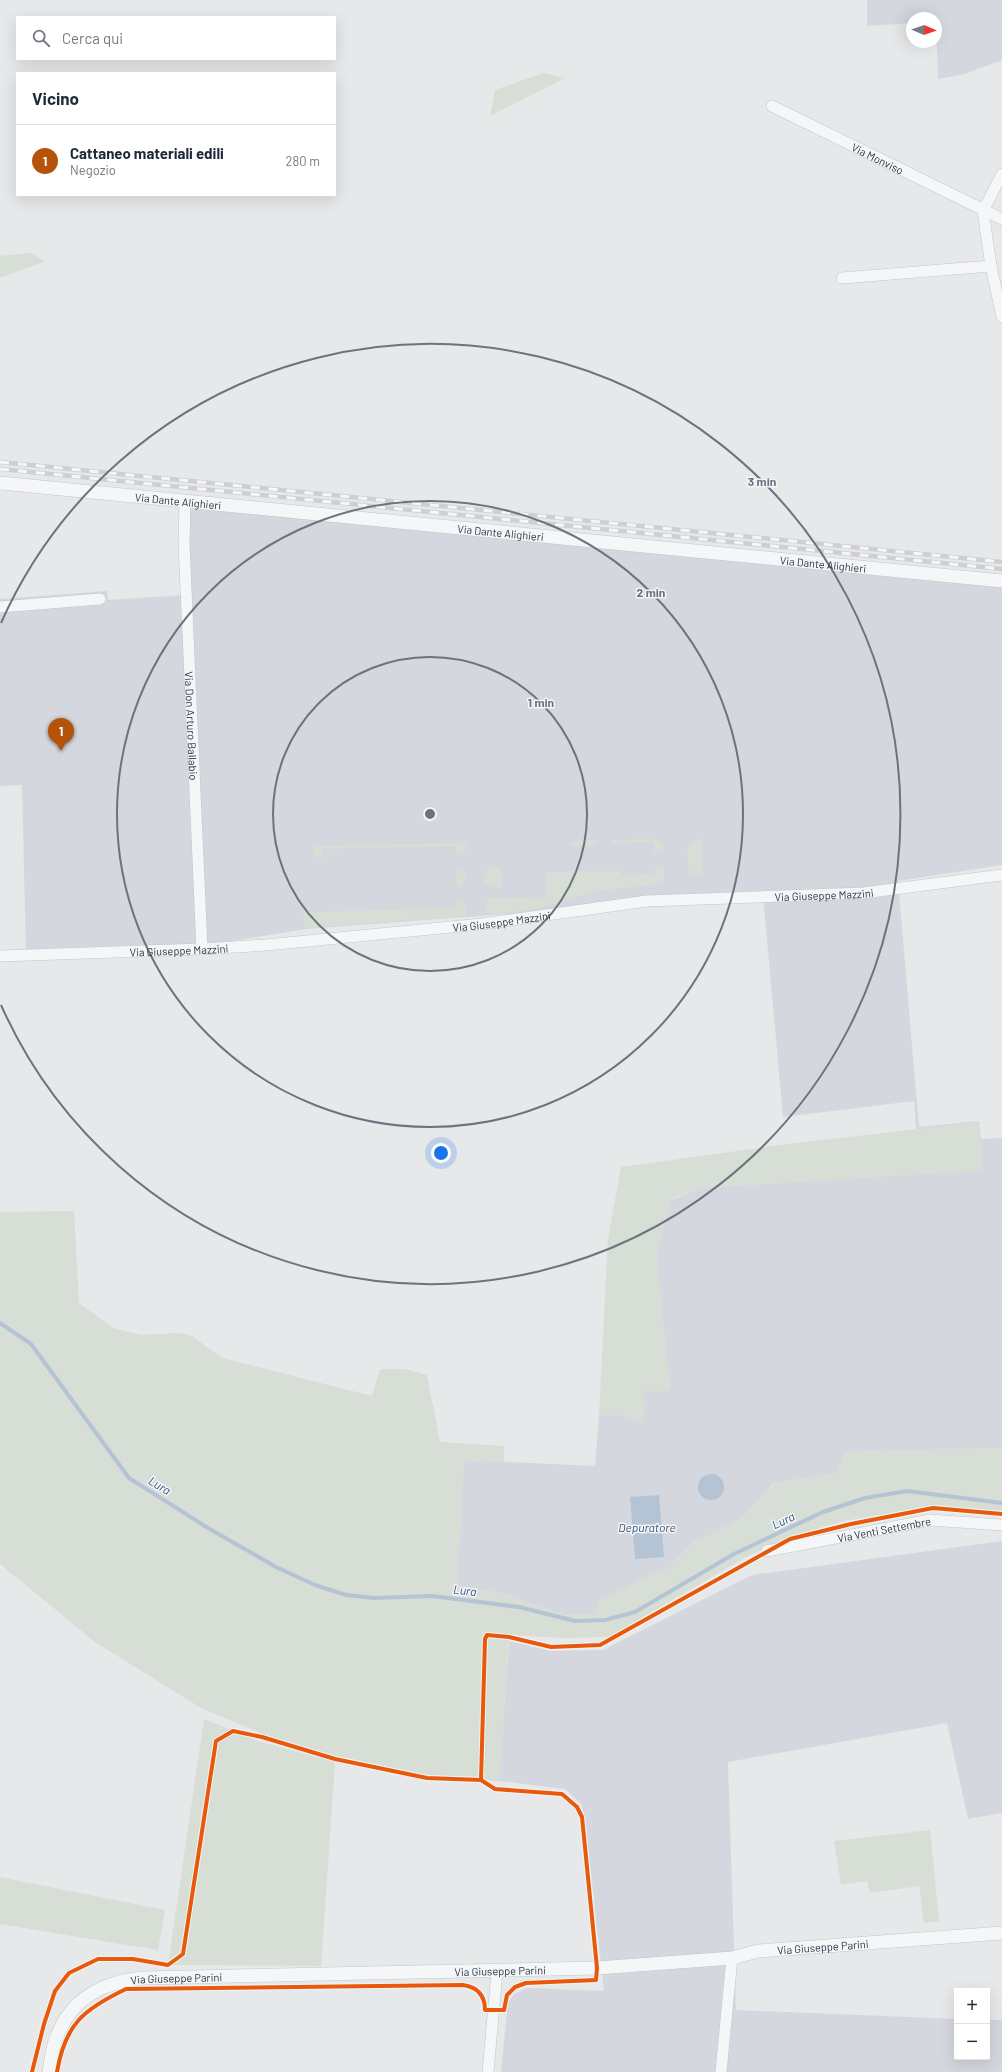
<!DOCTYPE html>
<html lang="it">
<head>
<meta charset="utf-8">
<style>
  body { margin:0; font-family:Barlow,sans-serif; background:#f6f6f7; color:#1f2937 }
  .controls { position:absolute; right:12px; bottom:12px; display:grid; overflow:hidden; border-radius:0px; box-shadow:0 4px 16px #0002 }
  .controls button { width:36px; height:36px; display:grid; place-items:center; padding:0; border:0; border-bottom:1px solid #e0e1e3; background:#fff; color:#1f2937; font:20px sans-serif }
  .compass { position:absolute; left:906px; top:12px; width:36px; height:36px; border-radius:50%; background:#fff; box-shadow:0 4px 16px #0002; rotate:92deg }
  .you { position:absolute; left:441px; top:1153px; width:14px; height:14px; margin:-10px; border:3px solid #fff; border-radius:50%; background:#1a73e8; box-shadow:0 0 0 6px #1a73e833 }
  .badge { display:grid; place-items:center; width:26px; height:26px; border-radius:50%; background:#b45309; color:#fff; font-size:13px; font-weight:700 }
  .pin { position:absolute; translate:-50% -33px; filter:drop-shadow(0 1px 2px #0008) }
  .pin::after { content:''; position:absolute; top:21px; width:14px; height:12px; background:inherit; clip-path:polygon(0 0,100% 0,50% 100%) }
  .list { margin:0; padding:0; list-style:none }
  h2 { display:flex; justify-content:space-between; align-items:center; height:52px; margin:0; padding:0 16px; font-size:17px }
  h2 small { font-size:13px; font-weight:400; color:#747a83 }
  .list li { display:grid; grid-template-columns:26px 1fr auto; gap:12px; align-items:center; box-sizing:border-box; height:72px; padding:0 16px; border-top:1px solid #e0e1e3 }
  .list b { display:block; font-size:15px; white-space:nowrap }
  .list p { margin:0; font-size:13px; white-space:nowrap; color:#747a83 }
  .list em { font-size:13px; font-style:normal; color:#747a83 }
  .icon { flex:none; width:22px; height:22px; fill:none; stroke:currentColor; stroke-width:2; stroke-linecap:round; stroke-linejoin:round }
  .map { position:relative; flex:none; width:1002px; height:2072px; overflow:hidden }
  .search { position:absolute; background:#fff; box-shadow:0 4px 16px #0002; left:16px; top:16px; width:320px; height:44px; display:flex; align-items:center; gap:10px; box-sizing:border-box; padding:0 14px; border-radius:0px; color:#747a83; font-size:15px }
  .panel { position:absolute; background:#fff; box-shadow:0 4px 16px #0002; left:16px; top:72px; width:320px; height:124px; border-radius:0px }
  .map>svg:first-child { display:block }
  .built { fill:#d4d7dd }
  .green { fill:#d6ded6 }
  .water { fill:#b4c4d5 }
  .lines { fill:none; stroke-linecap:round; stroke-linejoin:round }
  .stream { stroke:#b4c4d5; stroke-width:4 }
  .minor-casing { stroke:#c4c6c8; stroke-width:12 }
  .tertiary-casing { stroke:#c4c6c8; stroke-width:14 }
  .minor { stroke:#f5f6f7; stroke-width:11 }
  .tertiary { stroke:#f5f6f7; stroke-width:13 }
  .rail-casing { stroke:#cecfd2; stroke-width:4.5 }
  .rail { stroke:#f4f6f9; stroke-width:3; stroke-dasharray:9; stroke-linecap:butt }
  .cycleway-casing { stroke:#f4f6f9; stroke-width:6 }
  .cycleway { stroke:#e8590c; stroke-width:4 }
  .ring { fill:none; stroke:#6c737f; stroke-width:2 }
  .labels { text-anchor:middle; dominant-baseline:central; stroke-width:3; stroke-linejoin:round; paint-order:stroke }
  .street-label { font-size:11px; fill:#2b3445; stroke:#f4f6f9 }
  .water-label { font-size:12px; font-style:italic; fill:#34527a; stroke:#f4f6f9 }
  .centre { fill:#6c737f; stroke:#f4f6f9; stroke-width:2 }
  .ring-label { font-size:12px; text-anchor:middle; font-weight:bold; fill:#6c737f; stroke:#f4f6f9; stroke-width:3; stroke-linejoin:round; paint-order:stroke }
</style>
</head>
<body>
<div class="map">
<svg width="1002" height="2072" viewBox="0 0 1002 2072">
  <rect width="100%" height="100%" fill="#e6e8ea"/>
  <!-- built -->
  <g class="built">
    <path d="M867 0H1002V60L965 74 938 79 936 18H912V23L867 26Z"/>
    <path d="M182 505 1002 581V865L898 881 919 1127 979 1121 981 1139 1002 1138V1448L846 1452 836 1473 774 1483 743 1517 716 1532 692 1543 668 1569 643 1578 627 1588 598 1600 596 1614H563L530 1604 512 1595 457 1585 464 1460 595 1466 599 1415 618 1414 644 1423 643 1391 670 1390 656 1254 671 1200 700 1188 920 1174 914 1101 783 1117 763 895 306 929 190 948 26 952 22 785 0 786V599L107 591 108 600 184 595Z"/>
    <path d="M1002 1541V1813L968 1819 947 1723 728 1762 736 2010 957 2019V2057H987V2020H1002V2072H501L508 2003 514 1994 527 1988 604 1991 585 1817 581 1804 565 1789 499 1781 509 1641 551 1651 603 1650 752 1575Z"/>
  </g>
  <!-- green -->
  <g class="green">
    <path d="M543 73 565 78 490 116 495 90Z"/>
    <path d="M30 253 45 261 0 278V256Z"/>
    <path d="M701 838 703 876H696L689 873 687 853 691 842Z"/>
    <path d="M657 839 664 846 662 852H654V842L613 843 612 840Z"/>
    <path d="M599 840 596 846H571L569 841Z"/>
    <path d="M466 843 465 851 456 855V846L323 849 322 859C315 857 313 852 313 846Z"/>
    <path d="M655 866 663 868 665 881H658L655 885 604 890 527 911 492 914C485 910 485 905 488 898L547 897V872L621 871V875L655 874Z"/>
    <path d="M489 867H501V887H490L484 884V872Z"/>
    <path d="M456 868 465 871 467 878 463 885 457 887Z"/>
    <path d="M457 899 465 903 467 910 465 916 304 928 303 912 457 908Z"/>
    <path d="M979 1122 983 1171 700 1188 671 1199 656 1254 670 1390 643 1391 644 1423 618 1414 599 1415 608 1239 621 1167 788 1144Z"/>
    <path d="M74 1211 79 1303 113 1328 141 1335 179 1333 192 1336 222 1358 372 1396 380 1369H405L427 1375 440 1442 504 1446V1462L464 1460 457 1585 512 1595 530 1604 563 1614H596L598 1600 627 1588 643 1578 668 1569 692 1543 716 1532 743 1517 775 1483 836 1473 846 1452 1002 1448V1512L932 1506 844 1521 791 1536 744 1558 609 1637 563 1638 509 1635 499 1781 428 1776 337 1756 263 1734 201 1708 95 1642 0 1564V1212Z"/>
    <path d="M204 1719 261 1742 335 1762 321 1966 168 1965Z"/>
    <path d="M930 1830 939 1921 924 1923 919 1886 870 1893 867 1881 841 1885 834 1841Z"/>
    <path d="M0 1877 165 1910 158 1950 0 1924Z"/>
  </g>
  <!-- water -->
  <g class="water">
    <circle cx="711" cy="1487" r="13"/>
    <path d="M659 1495 664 1557 635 1559 630 1497Z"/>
  </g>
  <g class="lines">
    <!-- stream -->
    <path class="stream" d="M0 1323 31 1344 129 1478 208 1528 276 1567 315 1585 346 1595 374 1598 432 1596 519 1607 575 1621 605 1620 635 1612 734 1554 823 1512 865 1498 907 1491 1002 1503"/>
    <defs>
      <g id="minor">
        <path id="s1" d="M772 106 1002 219"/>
        <path d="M1002 174 983 211 991 266 1002 317"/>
        <path d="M842 278 991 266"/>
        <path id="s2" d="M185 502 184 544 202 949"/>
        <path d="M0 607 100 599"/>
        <path id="s3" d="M0 956 202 949 266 945 482 924 647 901 863 893 1002 875"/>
        <path id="s4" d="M767 1551 930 1520 1002 1525"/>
        <path d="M488 2072 497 1972"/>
        <path d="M721 2072 732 1958"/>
      </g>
      <g id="tertiary">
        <path id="s5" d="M0 483 1002 581"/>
        <path id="s6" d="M49 2072C51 2061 52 2049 56 2039 70 1998 105 1981 145 1978L597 1968 732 1958 758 1951 1002 1933"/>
      </g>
    </defs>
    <!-- minor casing -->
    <use href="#minor" class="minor-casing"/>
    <!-- tertiary casing -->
    <use href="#tertiary" class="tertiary-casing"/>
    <!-- minor -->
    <use href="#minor" class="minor"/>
    <!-- tertiary -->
    <use href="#tertiary" class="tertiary"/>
    <defs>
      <g id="rail">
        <path d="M0 462 1002 562"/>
        <path d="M0 469 1002 569"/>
      </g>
    </defs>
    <!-- rail casing -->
    <use href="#rail" class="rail-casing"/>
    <!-- rail -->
    <use href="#rail" class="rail"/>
    <defs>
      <g id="cycleway">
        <path d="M481 1780 485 1639 487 1635 509 1637 551 1647 600 1645 790 1539 851 1524 933 1508 1002 1514"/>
        <path d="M32 2072 44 2024 55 1991 69 1973 98 1959H133L168 1965 183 1954 216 1741 233 1731 262 1737 335 1759 427 1778 481 1780 495 1789 562 1794 577 1807 582 1817 597 1968 596 1980 526 1983 515 1987 507 1995 504 2010H485C485 1995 477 1987 463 1985L126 1989C84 2009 65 2024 57 2072"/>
      </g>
    </defs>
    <!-- cycleway casing -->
    <use href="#cycleway" class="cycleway-casing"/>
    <!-- cycleway -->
    <use href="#cycleway" class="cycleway"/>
  </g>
  <!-- distance rings -->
  <g class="ring">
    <circle cx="430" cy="814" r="157"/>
    <circle cx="430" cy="814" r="313"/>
    <path d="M1 623A470 470 0 1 1 1 1005"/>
  </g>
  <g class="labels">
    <!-- street labels -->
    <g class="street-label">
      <text stroke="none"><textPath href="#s1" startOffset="118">Via Monviso</textPath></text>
      <text stroke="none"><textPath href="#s5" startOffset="179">Via Dante Alighieri</textPath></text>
      <text stroke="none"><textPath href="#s5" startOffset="503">Via Dante Alighieri</textPath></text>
      <text stroke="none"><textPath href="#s5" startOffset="827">Via Dante Alighieri</textPath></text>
      <text stroke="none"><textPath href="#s2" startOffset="224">Via Don Arturo Ballabio</textPath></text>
      <text stroke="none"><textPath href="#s3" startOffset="827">Via Giuseppe Mazzini</textPath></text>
      <text stroke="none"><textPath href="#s3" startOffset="503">Via Giuseppe Mazzini</textPath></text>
      <text stroke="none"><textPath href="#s3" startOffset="179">Via Giuseppe Mazzini</textPath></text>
      <text stroke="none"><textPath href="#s4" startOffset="119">Via Venti Settembre</textPath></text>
      <text stroke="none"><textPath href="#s6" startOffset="828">Via Giuseppe Parini</textPath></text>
      <text stroke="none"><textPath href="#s6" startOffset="504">Via Giuseppe Parini</textPath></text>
      <text stroke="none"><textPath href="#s6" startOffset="180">Via Giuseppe Parini</textPath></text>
    </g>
    <!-- water labels -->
    <g class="water-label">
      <text transform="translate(160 1485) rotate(31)">Lura</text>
      <text transform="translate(783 1520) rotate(-25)">Lura</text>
      <text x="647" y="1527">Depuratore</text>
      <text transform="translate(465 1590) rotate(7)">Lura</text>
    </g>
  </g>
  <circle cx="430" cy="814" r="6" class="centre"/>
  <g class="ring-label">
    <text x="762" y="486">3 min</text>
    <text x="651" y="597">2 min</text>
    <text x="541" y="707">1 min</text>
  </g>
</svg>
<div class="controls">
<button>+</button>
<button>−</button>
</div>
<svg class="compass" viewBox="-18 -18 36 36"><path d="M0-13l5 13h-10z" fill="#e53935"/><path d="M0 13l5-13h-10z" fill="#747a83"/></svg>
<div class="you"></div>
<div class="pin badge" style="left:61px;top:751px">1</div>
<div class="search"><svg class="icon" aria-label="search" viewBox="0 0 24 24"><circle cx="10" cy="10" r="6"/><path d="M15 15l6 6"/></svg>Cerca qui</div>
<section class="panel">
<h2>Vicino<small></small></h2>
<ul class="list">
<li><span class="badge">1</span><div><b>Cattaneo materiali edili</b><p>Negozio</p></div><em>280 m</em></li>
</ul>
</section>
</div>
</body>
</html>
